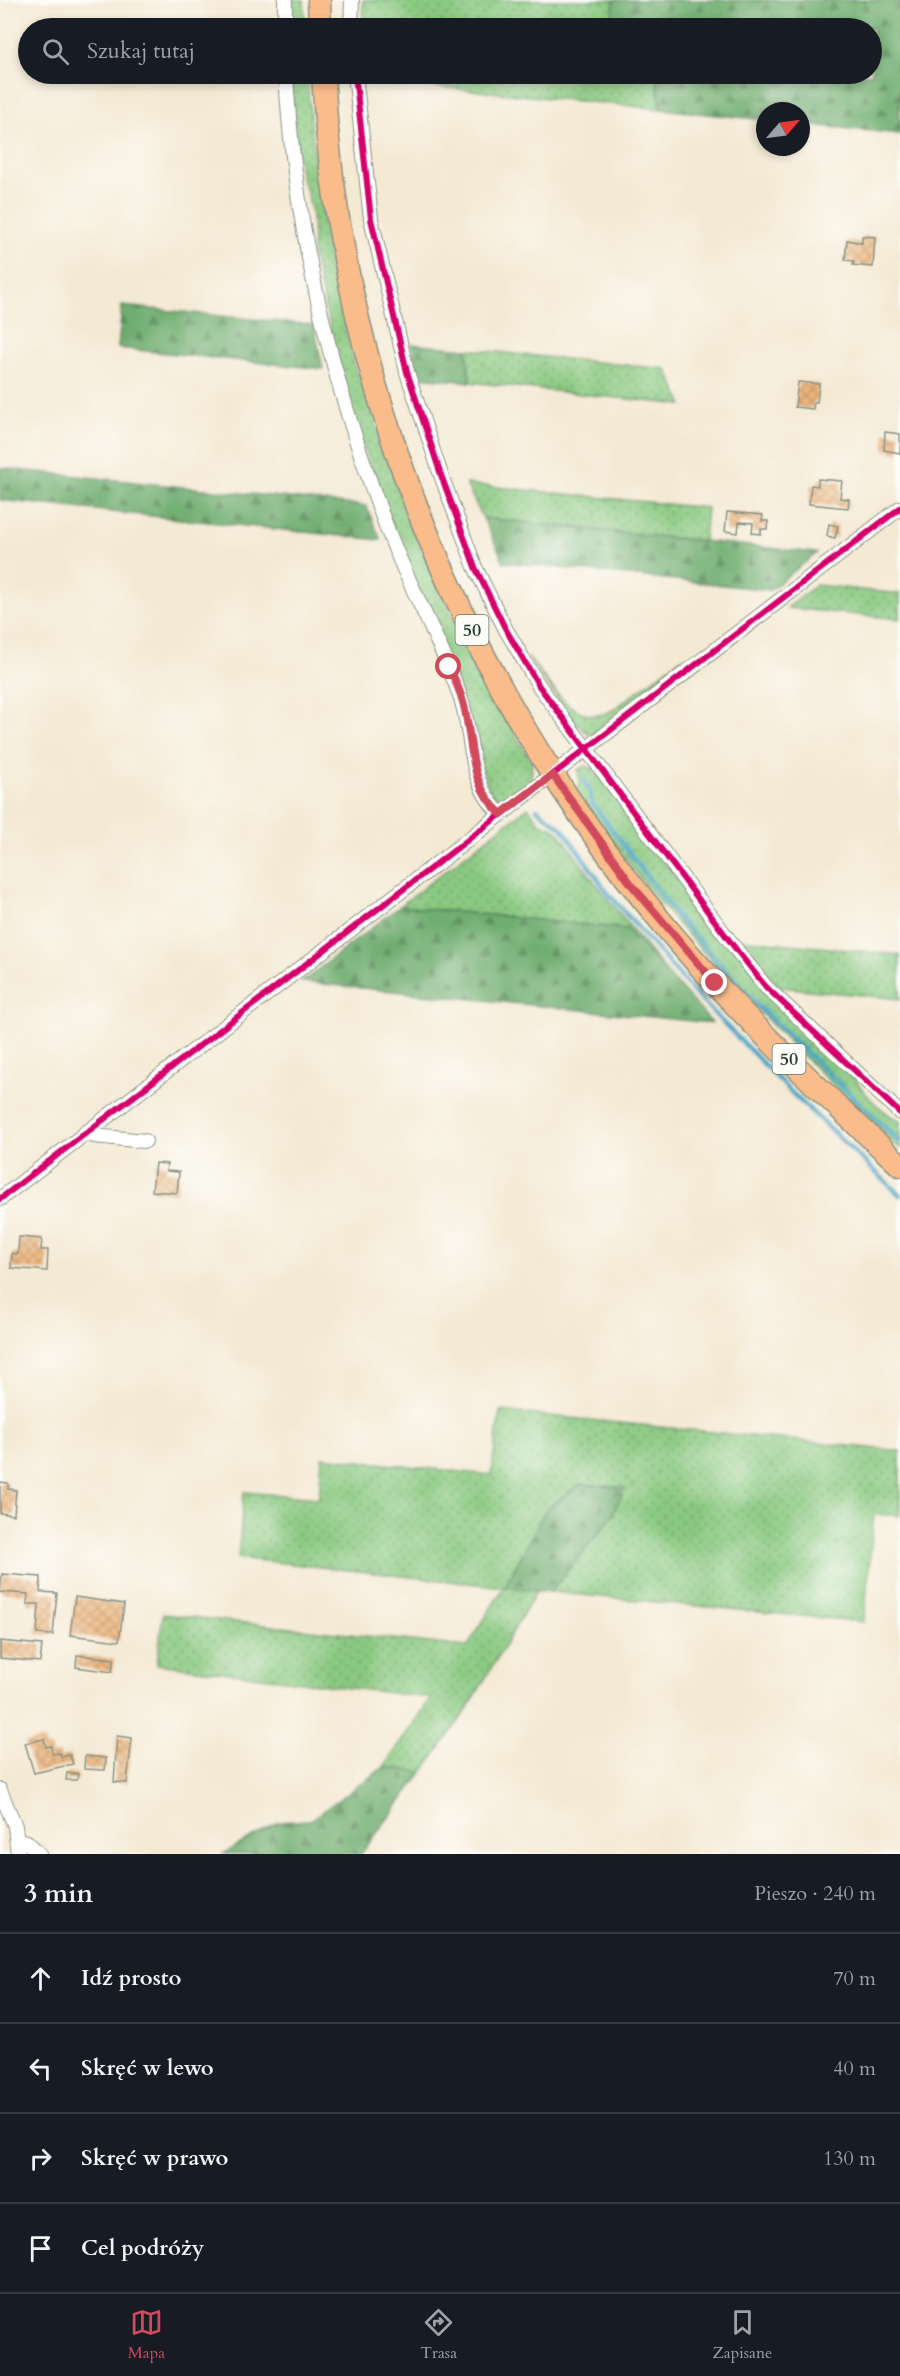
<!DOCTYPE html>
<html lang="pl">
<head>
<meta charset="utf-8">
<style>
  body { margin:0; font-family:Cardo,serif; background:#242831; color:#f1f3f6 }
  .compass { position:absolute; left:756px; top:102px; width:54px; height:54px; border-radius:50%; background:#171b24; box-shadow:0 3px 9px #0003; rotate:62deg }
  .stop { position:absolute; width:18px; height:18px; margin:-14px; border:4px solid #d1495b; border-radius:50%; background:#fff }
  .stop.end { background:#d1495b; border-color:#fff; box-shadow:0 2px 6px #0008 }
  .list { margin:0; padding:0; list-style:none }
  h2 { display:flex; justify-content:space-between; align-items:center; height:78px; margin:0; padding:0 24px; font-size:26px }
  h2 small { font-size:20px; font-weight:400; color:#9ea1a6 }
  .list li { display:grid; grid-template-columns:39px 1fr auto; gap:18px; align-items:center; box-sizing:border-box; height:90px; padding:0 24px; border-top:2px solid #363941 }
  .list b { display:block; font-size:22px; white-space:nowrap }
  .list em { font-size:20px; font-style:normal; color:#9ea1a6 }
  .icon { flex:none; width:33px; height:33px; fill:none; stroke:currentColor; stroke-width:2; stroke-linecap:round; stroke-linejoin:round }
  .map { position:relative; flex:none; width:900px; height:1854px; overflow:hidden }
  .search { position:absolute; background:#171b24; box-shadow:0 3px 9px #0003; left:18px; right:18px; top:18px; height:66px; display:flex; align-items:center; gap:15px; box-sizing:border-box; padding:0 21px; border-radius:33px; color:#9ea1a6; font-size:22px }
  .sheet { height:438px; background:#171b24 }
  nav { display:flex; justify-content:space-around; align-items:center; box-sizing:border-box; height:84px; border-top:2px solid #363941; background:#171b24; font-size:16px; color:#9ea1a6 }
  nav a { display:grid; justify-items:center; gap:3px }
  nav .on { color:#d1495b }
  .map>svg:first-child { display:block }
  .grass { fill:url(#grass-dots); stroke:#54835a; stroke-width:1.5 }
  .forest { fill:url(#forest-firs); stroke:#477552; stroke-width:1.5 }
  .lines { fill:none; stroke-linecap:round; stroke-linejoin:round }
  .stream { stroke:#48a5c7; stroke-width:4.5 }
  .building { fill:url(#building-cross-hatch) }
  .minor-casing { stroke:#8a9384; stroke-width:16 }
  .primary-casing { stroke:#8a9384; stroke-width:25 }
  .minor { stroke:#fff; stroke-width:14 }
  .primary { stroke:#fabc8b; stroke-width:22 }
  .cycleway-casing { stroke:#fdfcf7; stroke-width:10 }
  .cycleway { stroke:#d6006c; stroke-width:6 }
  .route { stroke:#d1495b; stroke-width:8 }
  .labels { text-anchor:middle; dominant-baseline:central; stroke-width:4.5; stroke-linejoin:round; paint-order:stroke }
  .shield { fill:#fdfcf7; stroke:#62766e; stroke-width:1.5 }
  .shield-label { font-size:18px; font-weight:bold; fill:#1f3d34 }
</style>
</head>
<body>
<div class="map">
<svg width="900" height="1854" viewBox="0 0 900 1854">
  <defs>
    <pattern id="grass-dots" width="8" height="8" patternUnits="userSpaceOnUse" patternTransform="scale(1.5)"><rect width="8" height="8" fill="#8ac981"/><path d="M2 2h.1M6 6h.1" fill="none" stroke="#70a46a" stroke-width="1.8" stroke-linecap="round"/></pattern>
    <pattern id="forest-firs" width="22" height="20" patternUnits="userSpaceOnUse" patternTransform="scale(1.5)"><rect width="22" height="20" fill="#6fad6f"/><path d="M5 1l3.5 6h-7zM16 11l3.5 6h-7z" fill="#5b8e5c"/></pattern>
    <pattern id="building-cross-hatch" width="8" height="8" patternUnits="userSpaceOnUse" patternTransform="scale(1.5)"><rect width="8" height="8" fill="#edb47a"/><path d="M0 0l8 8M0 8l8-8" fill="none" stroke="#bf9465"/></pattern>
  </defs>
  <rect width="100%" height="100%" fill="#fdfcf7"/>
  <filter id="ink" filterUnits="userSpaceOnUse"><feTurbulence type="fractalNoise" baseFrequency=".0167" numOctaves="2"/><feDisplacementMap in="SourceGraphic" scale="12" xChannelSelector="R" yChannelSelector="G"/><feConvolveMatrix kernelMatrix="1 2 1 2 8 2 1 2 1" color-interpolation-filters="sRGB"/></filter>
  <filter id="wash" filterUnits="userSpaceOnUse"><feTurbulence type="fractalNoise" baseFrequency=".008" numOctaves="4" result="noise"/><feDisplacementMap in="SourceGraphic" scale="24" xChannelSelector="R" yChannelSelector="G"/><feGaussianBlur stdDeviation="1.35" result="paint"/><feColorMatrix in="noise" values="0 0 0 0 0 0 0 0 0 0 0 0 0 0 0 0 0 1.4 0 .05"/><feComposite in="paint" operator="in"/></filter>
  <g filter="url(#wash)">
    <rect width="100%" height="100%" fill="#f4e9d3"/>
    <!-- grass -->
    <g class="grass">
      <path d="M289 0H304L305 28H289Z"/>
      <path d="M363 0H614L611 28H363Z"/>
      <path d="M289 74H307C314 176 330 275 357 374H361L388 461 422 550 483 680 532 762 531 785 514 798 499 800 491 793 350 411 312 252C314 227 312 198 300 176Z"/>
      <path d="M367 74H656L661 109 368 80Z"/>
      <path d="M467 349 667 369 683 405 470 382Z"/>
      <path d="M466 484 707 508 704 541 483 518Z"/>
      <path d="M816 585 900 594V619L787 608Z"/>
      <path d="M528 657C547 680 575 730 611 711L682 658 696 657 598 734 590 735 573 721Z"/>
      <path d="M586 766 592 768 687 891 854 1078C865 1095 882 1112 900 1121V1149C821 1074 743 999 672 917 637 877 607 833 575 790L580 785 578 770Z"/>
      <path d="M528 807 539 822 557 830 593 880 672 979 627 929 400 906Z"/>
      <path d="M741 939 900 955V999L779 987Z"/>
      <path d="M500 1411 900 1451V1516L874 1514 864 1622 550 1592 611 1518 625 1488 580 1484 546 1509 505 1586 537 1590 468 1708 423 1772 384 1767 431 1698 157 1664 163 1614 467 1647 504 1587 238 1558 244 1492 319 1498 322 1457 491 1475Z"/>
    </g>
    <!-- forest -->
    <g class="forest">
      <path d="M614 0H900V134L801 124V111H765V120L661 109 656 74H872V28H611Z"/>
      <path d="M62 19 132 28H61Z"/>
      <path d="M122 306 314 325 323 369 118 348Z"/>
      <path d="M411 344 467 349 470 382 419 377Z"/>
      <path d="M0 468 366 506 381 540 0 500Z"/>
      <path d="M483 518 817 553 770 590 504 562Z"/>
      <path d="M400 906 627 929 712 1023 302 982Z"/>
      <path d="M581 1484 625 1488 611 1518 550 1592 505 1587 546 1509Z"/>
      <path d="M384 1767 423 1772 361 1854H223L279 1822 310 1820Z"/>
    </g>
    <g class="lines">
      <!-- stream -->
      <g class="stream">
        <path d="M584 781 590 792 592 803 679 919 759 1007 900 1142"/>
        <path d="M537 809 562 828 608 893 699 998 793 1094 900 1195"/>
      </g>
    </g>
    <g id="blocks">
      <!-- building -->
      <g class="building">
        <path d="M862 236 875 237 873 267 853 265 854 261 845 260 847 240 862 243Z"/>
        <path d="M798 382 819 384 817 402H814L813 409 795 407Z"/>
        <path d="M885 432 900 434V453L884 450Z"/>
        <path d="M818 479 842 481 840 498 849 499 848 508 809 504 811 485 818 486Z"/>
        <path d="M727 512 763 515 762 521H768L767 529H761V534L752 533 753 523 739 522 738 533 725 531Z"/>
        <path d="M829 524 838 526 835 538 827 536Z"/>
        <path d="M155 1163 167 1164 166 1171 179 1172 177 1193 152 1191Z"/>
        <path d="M19 1237 42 1239 41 1250H48L47 1271 11 1268 12 1253 18 1254Z"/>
        <path d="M0 1482 8 1483V1489L16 1490 14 1515 0 1513Z"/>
        <path d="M2 1574 41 1577 40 1592 57 1593 53 1635 37 1634 39 1604H27L28 1594 0 1592Z"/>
        <path d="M75 1597 124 1604 119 1641 70 1635Z"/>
        <path d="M0 1641 42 1645 40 1662 0 1658Z"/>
        <path d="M77 1655 114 1659 112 1672 76 1667Z"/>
        <path d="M117 1736 132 1738 127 1783 114 1782Z"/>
        <path d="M44 1739 46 1747 51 1746 52 1754 60 1753 61 1757 70 1755 73 1764 34 1773 25 1743Z"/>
        <path d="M85 1756 106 1758 105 1770 84 1769Z"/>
        <path d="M67 1773 78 1774 77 1780H66Z"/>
      </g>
    </g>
  </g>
  <g filter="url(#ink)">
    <use href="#blocks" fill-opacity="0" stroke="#8a9384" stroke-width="1.5"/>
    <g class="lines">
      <defs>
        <g id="minor">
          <path d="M285 0V28"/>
          <path d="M351 28 352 0"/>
          <path d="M286 74C294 228 331 379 385 523 406 581 438 635 459 693 475 734 465 782 501 814"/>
          <path d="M355 74 371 219 407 372 441 475 475 567 505 628 539 686 738 952 766 987 900 1113"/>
          <path d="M86 1132 94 1136 145 1141"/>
          <path d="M0 1199 900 508"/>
          <path d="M0 1790 15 1826 18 1854"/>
          <path d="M18 1840 27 1842 39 1854"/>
        </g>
        <g id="primary">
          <path d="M319 0 320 28"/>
          <path d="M323 74C338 379 461 679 655 914 729 1005 814 1085 900 1165"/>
        </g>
      </defs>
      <!-- minor casing -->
      <use href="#minor" class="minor-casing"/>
      <!-- primary casing -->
      <use href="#primary" class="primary-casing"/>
      <!-- minor -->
      <use href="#minor" class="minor"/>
      <!-- primary -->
      <use href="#primary" class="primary"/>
      <defs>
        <g id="cycleway">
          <path d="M355 74 371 219 407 372 441 475 475 567 505 628 539 686 738 952 766 987 900 1113"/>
          <path d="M0 1199 900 508"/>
        </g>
      </defs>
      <!-- cycleway casing -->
      <use href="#cycleway" class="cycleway-casing"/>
      <!-- cycleway -->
      <use href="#cycleway" class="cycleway"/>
    </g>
  </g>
  <g class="lines" filter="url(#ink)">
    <!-- route -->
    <path class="route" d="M449 667C454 678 460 690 463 702 474 741 467 784 501 814L553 775 631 884 715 983"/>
  </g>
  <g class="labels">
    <!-- shield labels -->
    <g class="shield">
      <rect x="455.5" y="615" width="33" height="30" rx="4.5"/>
      <rect x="772.5" y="1044" width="33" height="30" rx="4.5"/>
    </g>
    <g class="shield-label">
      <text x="472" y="630">50</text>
      <text x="789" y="1059">50</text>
    </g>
  </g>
</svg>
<svg class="compass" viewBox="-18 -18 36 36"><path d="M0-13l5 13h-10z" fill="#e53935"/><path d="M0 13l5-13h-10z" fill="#9ea1a6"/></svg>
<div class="stop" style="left:449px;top:667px"></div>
<div class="stop end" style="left:715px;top:983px"></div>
<div class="search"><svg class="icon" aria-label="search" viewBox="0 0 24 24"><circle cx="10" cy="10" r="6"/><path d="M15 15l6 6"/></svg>Szukaj tutaj</div>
</div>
<section class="sheet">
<h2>3 min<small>Pieszo · 240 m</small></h2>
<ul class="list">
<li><svg class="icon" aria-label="ahead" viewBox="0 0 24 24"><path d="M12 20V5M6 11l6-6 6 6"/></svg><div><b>Idź prosto</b></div><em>70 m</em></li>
<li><svg class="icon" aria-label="left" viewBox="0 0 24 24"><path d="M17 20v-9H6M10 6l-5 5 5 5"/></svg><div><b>Skręć w lewo</b></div><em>40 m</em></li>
<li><svg class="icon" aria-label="right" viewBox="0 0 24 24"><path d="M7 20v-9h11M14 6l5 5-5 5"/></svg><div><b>Skręć w prawo</b></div><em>130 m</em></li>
<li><svg class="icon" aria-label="arrive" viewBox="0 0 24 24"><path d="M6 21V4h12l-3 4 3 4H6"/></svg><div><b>Cel podróży</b></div></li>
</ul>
</section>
<nav>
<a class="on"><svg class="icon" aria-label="map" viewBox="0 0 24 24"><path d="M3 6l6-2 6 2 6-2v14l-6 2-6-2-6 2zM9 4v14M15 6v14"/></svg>Mapa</a>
<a><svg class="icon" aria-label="directions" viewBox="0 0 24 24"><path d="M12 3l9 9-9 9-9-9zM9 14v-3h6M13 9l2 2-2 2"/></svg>Trasa</a>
<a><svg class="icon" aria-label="saved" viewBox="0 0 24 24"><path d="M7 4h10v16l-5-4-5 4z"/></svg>Zapisane</a>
</nav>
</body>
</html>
